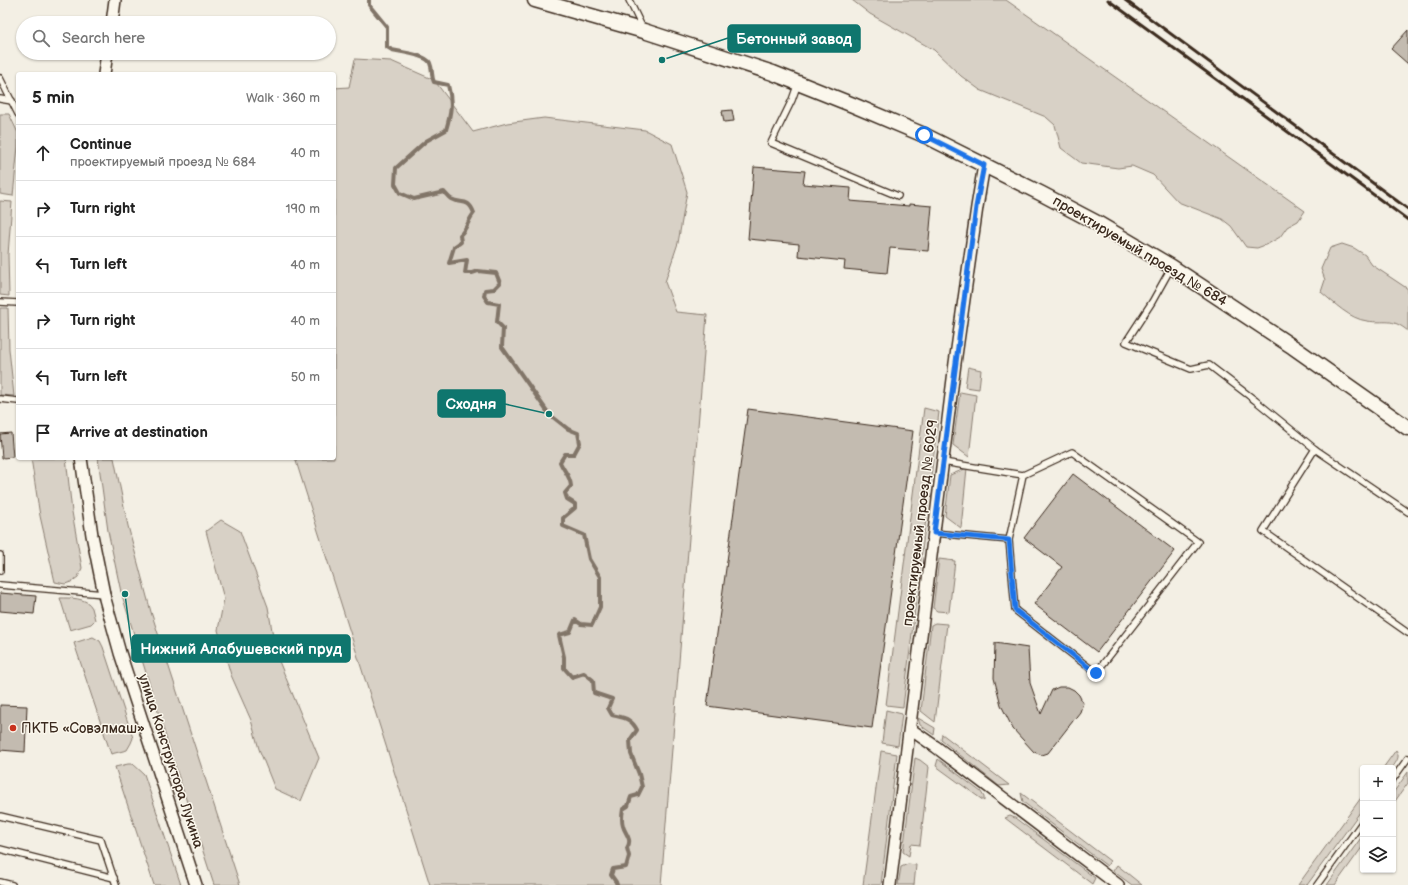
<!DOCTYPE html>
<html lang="en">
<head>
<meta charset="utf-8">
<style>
  body { margin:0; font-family:"Balsamiq Sans",sans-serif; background:#f6f6f6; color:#222 }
  .controls { position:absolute; right:12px; bottom:12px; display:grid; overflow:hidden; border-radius:4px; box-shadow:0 1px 3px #0004 }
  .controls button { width:36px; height:36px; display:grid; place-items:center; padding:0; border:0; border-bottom:1px solid #e0e0e0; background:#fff; color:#222; font:20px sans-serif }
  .stop { position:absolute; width:12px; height:12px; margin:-9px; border:3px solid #1a73e8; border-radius:50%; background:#fff }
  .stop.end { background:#1a73e8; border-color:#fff; box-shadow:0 1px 4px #0008 }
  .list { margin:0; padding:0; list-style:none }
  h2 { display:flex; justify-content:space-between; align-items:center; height:52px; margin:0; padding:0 16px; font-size:17px }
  h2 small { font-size:13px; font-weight:400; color:#767676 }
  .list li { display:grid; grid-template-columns:26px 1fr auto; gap:12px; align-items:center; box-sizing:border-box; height:56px; padding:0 16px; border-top:1px solid #e0e0e0 }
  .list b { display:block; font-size:15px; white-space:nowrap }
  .list p { margin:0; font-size:13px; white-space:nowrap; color:#767676 }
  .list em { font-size:13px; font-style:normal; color:#767676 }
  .icon { flex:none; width:22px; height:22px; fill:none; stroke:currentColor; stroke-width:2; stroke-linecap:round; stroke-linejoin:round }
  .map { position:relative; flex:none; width:1408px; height:885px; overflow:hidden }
  .search { position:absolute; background:#fff; box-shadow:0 1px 3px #0004; left:16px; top:16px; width:320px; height:44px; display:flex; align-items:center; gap:10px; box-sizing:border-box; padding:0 14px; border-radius:22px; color:#767676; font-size:15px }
  .panel { position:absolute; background:#fff; box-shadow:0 1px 3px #0004; left:16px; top:72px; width:320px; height:388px; border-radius:4px }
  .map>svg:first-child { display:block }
  .green { fill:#d8d1c6; stroke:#8a7e72 }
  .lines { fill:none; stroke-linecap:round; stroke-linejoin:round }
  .stream { stroke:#817468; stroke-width:4 }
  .building { fill:#c3bbb0; stroke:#3b2a1e }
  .service-casing { stroke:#3b2a1e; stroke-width:8 }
  .minor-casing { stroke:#3b2a1e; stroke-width:14 }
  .tertiary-casing { stroke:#3b2a1e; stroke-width:17 }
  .service { stroke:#fbf7ec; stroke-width:5.5 }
  .minor { stroke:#fbf7ec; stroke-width:11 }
  .tertiary { stroke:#fbf7ec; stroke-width:14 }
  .rail { stroke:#3b2a1e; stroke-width:3 }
  .route { stroke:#1a73e8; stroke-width:5 }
  .poi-dot { fill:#c8321e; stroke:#fbf7ec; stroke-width:1.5 }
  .labels { text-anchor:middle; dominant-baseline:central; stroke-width:3; stroke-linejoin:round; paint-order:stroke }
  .street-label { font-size:14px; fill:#3b2a1e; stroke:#fbf7ec }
  .poi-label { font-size:14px; fill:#3b2a1e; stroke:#fbf7ec; text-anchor:start }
  .leader { fill:none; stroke:#0f766e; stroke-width:1.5 }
  .callout-dot { fill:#0f766e; stroke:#fbf7ec; stroke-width:1.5 }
  .callout { fill:#0f766e; stroke:#0f766e; stroke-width:1.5 }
  .callout-label { font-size:15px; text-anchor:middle; font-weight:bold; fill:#fff }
</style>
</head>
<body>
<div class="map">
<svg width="1408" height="885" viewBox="0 0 1408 885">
  <rect width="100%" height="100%" fill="#f3efe4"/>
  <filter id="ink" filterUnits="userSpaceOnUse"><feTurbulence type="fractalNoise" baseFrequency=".025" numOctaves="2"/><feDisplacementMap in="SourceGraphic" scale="8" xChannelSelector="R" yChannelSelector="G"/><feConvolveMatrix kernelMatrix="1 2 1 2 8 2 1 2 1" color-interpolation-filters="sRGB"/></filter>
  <g filter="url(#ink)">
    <!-- green -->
    <g class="green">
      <path d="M852 0H1006L1305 211 1298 221 1287 227 1280 237 1268 244 1257 248 1246 247 1231 226 1222 219 1178 202 1153 175 1132 166 1118 168 1081 163 1061 148 1055 125 1046 117 980 90 961 76 934 50 870 14Z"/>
      <path d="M355 59 391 61 434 80 473 132 507 123 544 118 645 130 672 144 687 192 678 243 665 282 676 312 707 315 661 885H430L295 458H334V88L349 87Z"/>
      <path d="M0 114H9L18 133V146L13 196 0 194Z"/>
      <path d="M0 201 12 202 8 255 9 296 0 295Z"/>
      <path d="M1342 244 1354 248 1365 255 1372 265 1408 289V331C1391 317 1386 324 1367 321 1350 319 1334 303 1321 292L1325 280 1321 269 1330 248Z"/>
      <path d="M0 308H8L9 349 14 396 0 395Z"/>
      <path d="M968 367 981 370 979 389 965 387Z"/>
      <path d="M960 392 976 395 969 457 953 445Z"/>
      <path d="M924 408 939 412 903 707 886 705Z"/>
      <path d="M31 458H66L72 512 82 568 78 577 71 582 65 584 55 582 40 516Z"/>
      <path d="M98 458H114L128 526 151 612 240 885H214L168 744 121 592 108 531Z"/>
      <path d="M967 468 961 528 945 516 950 475Z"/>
      <path d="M221 520 240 531 268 607 276 654 319 758 301 801 275 789 259 749 251 720 231 675 218 630 224 599 206 531Z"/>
      <path d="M939 559 955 561 949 612 937 611 933 608Z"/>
      <path d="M60 598C69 598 87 597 92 608 93 612 94 616 95 620L91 624 70 630Z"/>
      <path d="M935 623 947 624 935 722 921 711 931 625Z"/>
      <path d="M93 637 100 641 103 647 133 738 131 743 127 750 111 754 74 643Z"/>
      <path d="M886 710 902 714 898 746 882 743Z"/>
      <path d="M918 718 935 728 934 735 920 725Z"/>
      <path d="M942 734 1009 785 999 786 941 740Z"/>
      <path d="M1396 750C1401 757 1396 762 1392 768H1383Z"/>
      <path d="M881 751 897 754 881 885H863Z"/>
      <path d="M915 758 920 760 929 767 920 845 911 844 909 856 903 852Z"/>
      <path d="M938 759 981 792 984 797V801L936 766Z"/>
      <path d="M128 764H133L144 774 181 885H154L115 767Z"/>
      <path d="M1408 772V783L1393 804V793Z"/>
      <path d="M1021 793 1110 861 1107 866 1023 802Z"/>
      <path d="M1363 795V808L1307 885H1298Z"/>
      <path d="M1010 816 1015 818 1095 878 1092 884 1005 818Z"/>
      <path d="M1363 835V846L1335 885H1327Z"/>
      <path d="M908 864 916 865 914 885H898L901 867Z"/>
      <path d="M1117 865 1142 885H1132L1113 871Z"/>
    </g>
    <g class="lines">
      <!-- stream -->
      <path class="stream" d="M369 0V5L387 27V47L392 50C401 52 427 55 430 63 433 70 431 76 434 82L448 85C453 103 451 113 446 130L426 141 396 168 395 184 400 193 414 199 444 192C446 194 448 197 451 199 461 205 468 197 474 213 468 220 467 229 460 235L461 242 454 247 449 263 467 260 465 273H472L478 271 496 273 500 283 494 289 485 290 484 296 488 302 499 304 497 322 503 328 502 347 549 414 568 429 578 433 580 443 574 454H565L560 462C564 472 570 475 571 486L565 493 567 499 575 504V508L563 518V526L584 535 589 559 600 577V607L592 625 581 624 575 620 570 632 559 635 564 657V668L572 677 584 673 593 680 594 693 612 699 608 708 612 715C624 718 631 718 637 730L630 740 631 754 639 774 642 787 638 795 631 797 628 806 623 809C622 815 621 820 623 826 625 834 633 839 627 848L629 856 626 867 613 869 611 875 616 882 617 885"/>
    </g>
    <!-- building -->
    <g class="building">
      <path d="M1408 30V64L1391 49Z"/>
      <path d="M732 110 734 121 724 122 722 111Z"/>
      <path d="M754 167 805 171 803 184 851 188 850 201 909 206V204L932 206 928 251 890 248 887 273 844 269 845 261 798 256 799 244 748 239Z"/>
      <path d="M748 409 913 431 872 728 707 706Z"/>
      <path d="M11 433 13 457 2 458 0 434Z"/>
      <path d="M1073 474 1175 551 1097 652 1034 604 1062 567 1024 538Z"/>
      <path d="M0 593 36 596 34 614 0 611Z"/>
      <path d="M995 643 1028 648 1030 683 1041 714 1052 690 1059 687H1068L1074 690 1079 695 1083 703 1080 712 1048 753 1042 755 1034 752 1013 729 1001 705 994 678Z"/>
      <path d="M0 705 27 706 25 752 0 750Z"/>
    </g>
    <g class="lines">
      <defs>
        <g id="service">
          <path d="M629 0 643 29"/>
          <path d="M0 78 18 114"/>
          <path d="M798 83 792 100 771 143 898 196"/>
          <path d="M0 99 12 101"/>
          <path d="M1171 268 1152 302 1126 342 1191 369 1209 365 1256 401 1315 449 1408 512"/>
          <path d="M0 302 18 303"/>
          <path d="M0 399 18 401"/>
          <path d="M1315 449 1263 531 1408 633"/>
          <path d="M943 462 1023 475 1072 452 1198 542 1096 673 1015 610 1009 540 1023 475"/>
          <path d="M934 533 1009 540"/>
          <path d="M0 555V571"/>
          <path d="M0 585 104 594"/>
          <path d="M1393 779 1408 758"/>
          <path d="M0 816 101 840 116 885"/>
          <path d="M0 849 114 878"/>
          <path d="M0 882 12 885"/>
          <path d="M1317 885 1363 821"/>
        </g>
        <g id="minor">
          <path d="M112 23 115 0"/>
          <path d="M104 74 107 53"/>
          <path d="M81 458 92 535 105 599 120 653 196 885"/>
          <path d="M910 729 936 747 1118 885"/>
          <path d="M890 885 955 363 977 207 984 165"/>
        </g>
        <path id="tertiary" d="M535 0 644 31 773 73 853 105 924 135 1042 194 1099 224 1172 267 1293 347 1408 428"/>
      </defs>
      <!-- service casing -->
      <use href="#service" class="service-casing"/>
      <!-- minor casing -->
      <use href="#minor" class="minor-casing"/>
      <!-- tertiary casing -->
      <use href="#tertiary" class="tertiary-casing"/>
      <!-- service -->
      <use href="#service" class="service"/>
      <!-- minor -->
      <use href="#minor" class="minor"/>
      <!-- tertiary -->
      <use href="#tertiary" class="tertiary"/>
      <!-- rail -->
      <g class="rail">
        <path d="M1108 0 1408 220"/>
        <path d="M1125 0 1408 209"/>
      </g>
    </g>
  </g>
  <g class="lines" filter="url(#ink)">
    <!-- route -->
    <path class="route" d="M924 135 984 165 976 207 934 533 1009 540 1015 610 1096 673"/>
  </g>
  <!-- markers -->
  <circle class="poi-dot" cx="13" cy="728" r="4"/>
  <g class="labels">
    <!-- street labels -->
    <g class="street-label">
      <text transform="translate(1140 251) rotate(31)">проектируемый проезд № 684</text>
      <text transform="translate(920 523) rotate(-83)">проектируемый проезд № 6029</text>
      <text transform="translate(171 761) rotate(72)">улица Конструктора Лукина</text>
    </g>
    <!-- poi labels -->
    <g class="poi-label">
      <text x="21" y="728">ПКТБ «Совэлмаш»</text>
    </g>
  </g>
  <!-- callouts -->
  <path class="leader" d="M662 60L728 38M549 414L505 404M125 594L132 649"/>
  <g class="callout-dot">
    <circle cx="662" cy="60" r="4"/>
    <circle cx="549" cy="414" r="4"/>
    <circle cx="125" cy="594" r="4"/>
  </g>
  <g class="callout">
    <rect x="728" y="25" width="132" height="27" rx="4"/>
    <rect x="438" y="390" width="67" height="27" rx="4"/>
    <rect x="132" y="635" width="218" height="27" rx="4"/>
  </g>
  <g class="callout-label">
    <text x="794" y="44">Бетонный завод</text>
    <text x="471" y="409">Сходня</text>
    <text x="241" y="654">Нижний Алабушевский пруд</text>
  </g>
</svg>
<div class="controls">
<button>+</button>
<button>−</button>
<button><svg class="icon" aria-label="layers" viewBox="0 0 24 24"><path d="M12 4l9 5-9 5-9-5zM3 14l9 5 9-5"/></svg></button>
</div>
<div class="stop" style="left:924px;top:135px"></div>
<div class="stop end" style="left:1096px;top:673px"></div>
<div class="search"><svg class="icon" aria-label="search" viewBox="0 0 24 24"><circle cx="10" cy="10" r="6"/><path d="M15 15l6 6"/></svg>Search here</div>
<section class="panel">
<h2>5 min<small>Walk · 360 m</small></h2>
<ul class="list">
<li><svg class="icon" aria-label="ahead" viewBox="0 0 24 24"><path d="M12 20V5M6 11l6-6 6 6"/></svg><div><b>Continue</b><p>проектируемый проезд № 684</p></div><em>40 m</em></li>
<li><svg class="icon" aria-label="right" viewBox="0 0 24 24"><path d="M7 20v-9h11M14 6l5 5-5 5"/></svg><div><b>Turn right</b></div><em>190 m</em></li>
<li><svg class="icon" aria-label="left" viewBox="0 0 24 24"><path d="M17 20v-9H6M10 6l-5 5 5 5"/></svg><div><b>Turn left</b></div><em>40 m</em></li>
<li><svg class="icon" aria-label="right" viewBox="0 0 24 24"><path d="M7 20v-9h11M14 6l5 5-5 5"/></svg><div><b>Turn right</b></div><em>40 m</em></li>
<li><svg class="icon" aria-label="left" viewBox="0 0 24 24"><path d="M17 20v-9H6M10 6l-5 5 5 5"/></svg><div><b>Turn left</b></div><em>50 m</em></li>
<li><svg class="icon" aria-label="arrive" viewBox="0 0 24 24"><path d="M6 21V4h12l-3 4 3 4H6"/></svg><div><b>Arrive at destination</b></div></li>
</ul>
</section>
</div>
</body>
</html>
